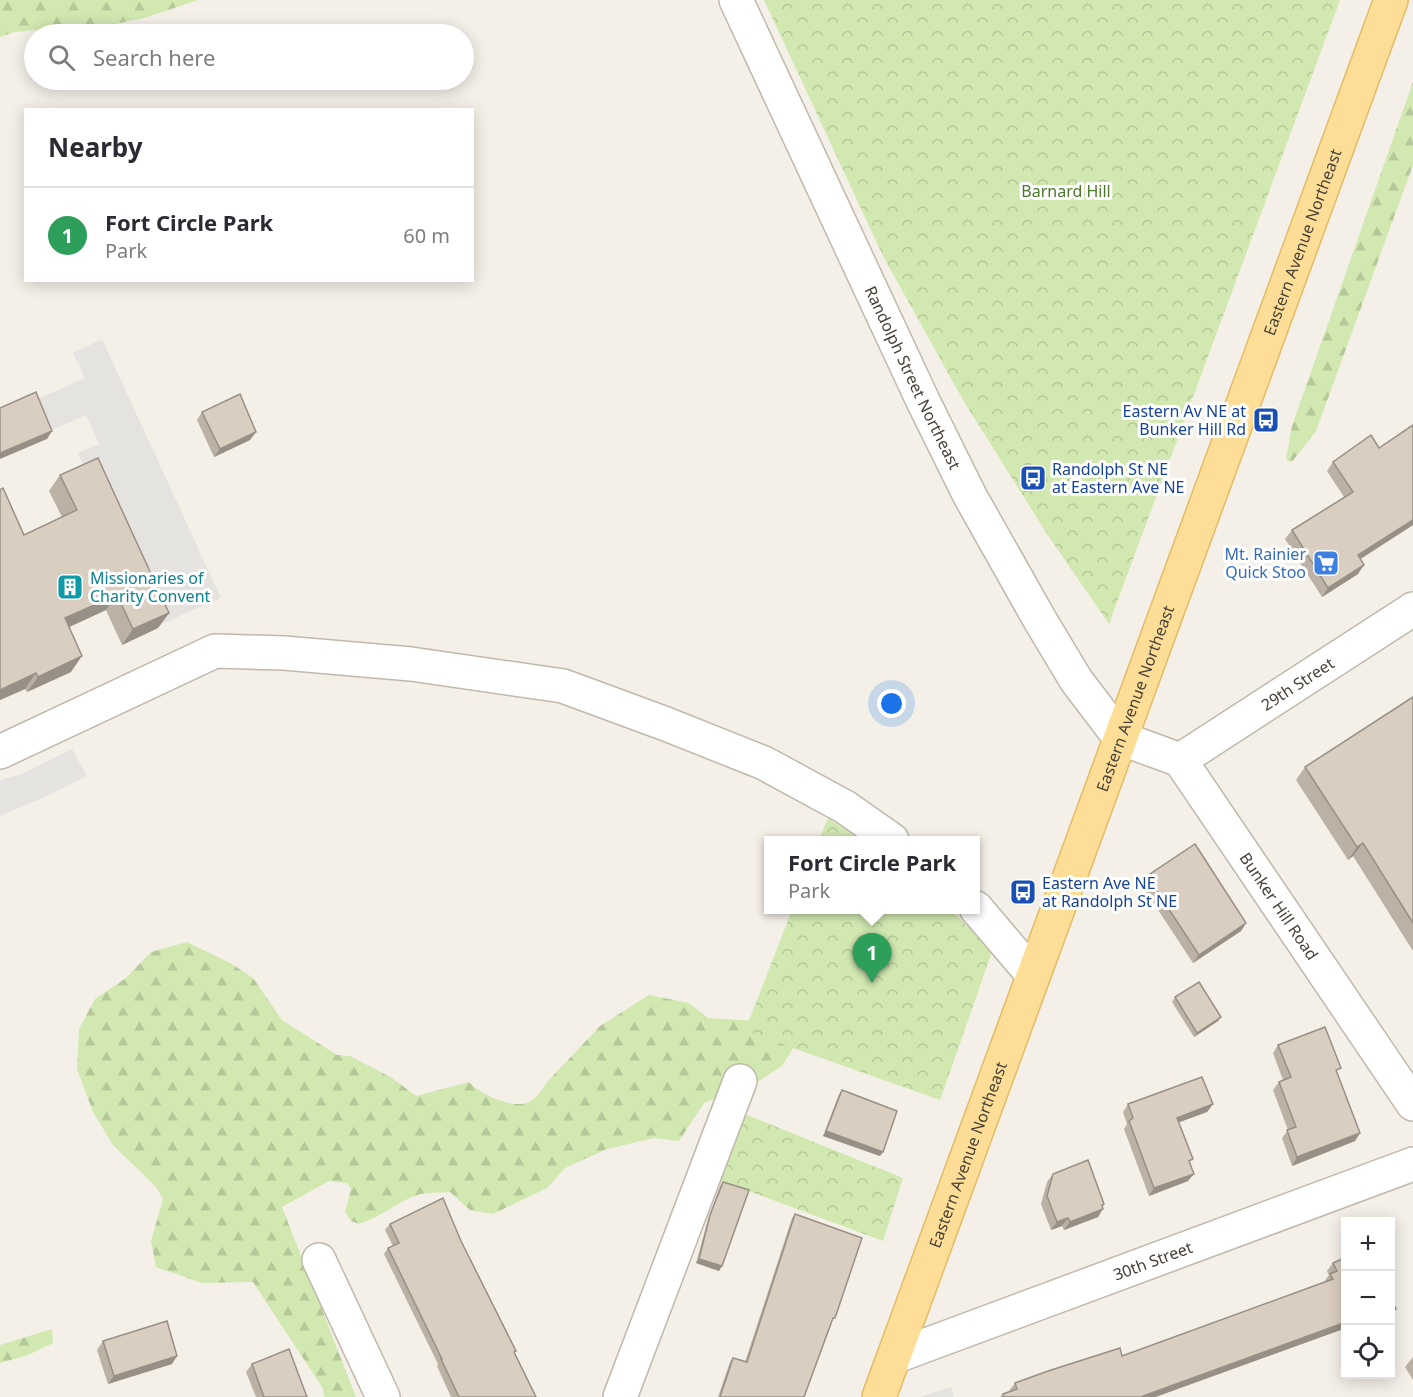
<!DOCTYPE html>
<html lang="en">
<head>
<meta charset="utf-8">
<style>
  body { margin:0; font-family:"Noto Sans",sans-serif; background:#f2f2f3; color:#2b2b33 }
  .controls { position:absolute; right:18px; bottom:18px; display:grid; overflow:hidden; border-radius:0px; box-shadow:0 3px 15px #0003 }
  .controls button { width:54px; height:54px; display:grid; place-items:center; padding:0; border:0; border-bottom:2px solid #e1e1e2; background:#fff; color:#2b2b33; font:30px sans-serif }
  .you { position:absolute; left:892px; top:704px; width:21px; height:21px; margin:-15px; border:4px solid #fff; border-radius:50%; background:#1a73e8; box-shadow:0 0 0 9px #1a73e833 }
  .badge { display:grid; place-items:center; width:39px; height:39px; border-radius:50%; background:#7c3aed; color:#fff; font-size:20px; font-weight:700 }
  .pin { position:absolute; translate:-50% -50px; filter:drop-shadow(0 2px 3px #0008) }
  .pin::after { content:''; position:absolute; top:32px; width:21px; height:18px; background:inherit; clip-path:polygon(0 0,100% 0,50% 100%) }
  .popup { position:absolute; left:764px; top:836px; width:216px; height:78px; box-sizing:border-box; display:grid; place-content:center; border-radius:0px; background:#fff; filter:drop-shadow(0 2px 4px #0005); font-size:20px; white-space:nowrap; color:#7c7c81 }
  .popup b { font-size:22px; color:#2b2b33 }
  .popup::after { content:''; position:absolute; left:50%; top:100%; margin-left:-12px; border:12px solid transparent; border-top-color:#fff }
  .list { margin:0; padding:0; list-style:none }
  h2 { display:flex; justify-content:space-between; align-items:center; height:78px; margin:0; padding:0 24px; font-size:26px }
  h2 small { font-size:20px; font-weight:400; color:#7c7c81 }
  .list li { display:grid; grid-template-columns:39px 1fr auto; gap:18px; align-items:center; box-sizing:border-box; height:96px; padding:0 24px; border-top:2px solid #e1e1e2 }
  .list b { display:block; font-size:22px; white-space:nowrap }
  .list p { margin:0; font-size:20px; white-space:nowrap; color:#7c7c81 }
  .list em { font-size:20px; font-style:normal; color:#7c7c81 }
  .icon { flex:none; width:33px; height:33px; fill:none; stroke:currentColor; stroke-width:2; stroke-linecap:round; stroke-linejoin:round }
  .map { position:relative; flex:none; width:1413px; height:1397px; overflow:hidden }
  .search { position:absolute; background:#fff; box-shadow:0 3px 15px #0003; left:24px; top:24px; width:450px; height:66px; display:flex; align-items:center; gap:15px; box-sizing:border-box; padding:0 21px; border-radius:33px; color:#7c7c81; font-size:22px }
  .panel { position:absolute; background:#fff; box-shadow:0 3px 15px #0003; left:24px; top:108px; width:450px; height:174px; border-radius:0px }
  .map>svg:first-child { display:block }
  .forest { fill:url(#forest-firs) }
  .park { fill:url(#park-crowns) }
  .parking { fill:#e5e3e0 }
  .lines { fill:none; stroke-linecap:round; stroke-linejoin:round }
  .minor-casing { stroke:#c0b8ab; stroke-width:36 }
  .major-casing { stroke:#e4bb66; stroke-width:36 }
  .minor { stroke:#fff; stroke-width:33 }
  .major { stroke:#fede97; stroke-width:33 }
  .wall { fill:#bbb1a5 }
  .shaded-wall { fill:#989086 }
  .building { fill:#d9cec0; stroke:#989086; stroke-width:1.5 }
  .labels { text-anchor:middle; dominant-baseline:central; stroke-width:6; stroke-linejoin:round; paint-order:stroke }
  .park-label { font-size:16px; fill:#4a7a29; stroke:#fff }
  .street-label { font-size:16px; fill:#474037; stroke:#fff }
  .transit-label { font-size:16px; fill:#164399; stroke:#fff; text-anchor:start }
  .shop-label { font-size:16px; fill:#366cbe; stroke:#fff; text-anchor:end }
  .culture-label { font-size:16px; fill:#0d838f; stroke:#fff; text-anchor:start }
</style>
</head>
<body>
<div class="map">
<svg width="1413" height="1397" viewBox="0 0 1413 1397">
  <defs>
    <pattern id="forest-firs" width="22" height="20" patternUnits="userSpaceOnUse" patternTransform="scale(1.5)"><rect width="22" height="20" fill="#d1e8b1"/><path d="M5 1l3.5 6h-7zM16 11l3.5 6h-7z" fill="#b5c899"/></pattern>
    <pattern id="park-crowns" width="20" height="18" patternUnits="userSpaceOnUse" patternTransform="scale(1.5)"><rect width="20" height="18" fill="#d1e8b1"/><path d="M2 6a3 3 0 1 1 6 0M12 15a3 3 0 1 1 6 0" fill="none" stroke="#b5c899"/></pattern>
  </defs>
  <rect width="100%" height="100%" fill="#f4f0e8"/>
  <!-- forest -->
  <g class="forest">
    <path d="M0 0H198L144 18 66 34H46L36 30 14 32 0 37Z"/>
    <path d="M1413 82V165L1316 431 1292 462 1286 460 1292 426Z"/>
    <path d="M187 942 232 964 253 978 282 1020 337 1055 350 1056 392 1078 416 1096 469 1082C480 1094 510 1108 527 1103 536 1099 542 1090 547 1082L600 1026 649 995 689 1003 708 1018 756 1021 795 1045 782 1066 759 1081 704 1103 679 1141 654 1138 607 1149 565 1168 547 1188 493 1214 470 1210 450 1192C440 1193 427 1192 417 1195 396 1203 379 1218 359 1224L351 1221 345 1212 351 1189 347 1183 329 1181 282 1207 356 1397H325L322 1387 253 1282 202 1283 156 1267 151 1241 163 1199 157 1188 113 1145 93 1112 77 1069 79 1029 95 999 126 978 151 952Z"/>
    <path d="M52 1329 53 1343 28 1355 0 1363V1345Z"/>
  </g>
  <!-- park -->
  <g class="park">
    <path d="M764 0H1340L1109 624 1045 531 963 400 883 256Z"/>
    <path d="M828 818 861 840H819Z"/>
    <path d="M792 910H950L993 949 940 1100 745 1031Z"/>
    <path d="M720 1104 903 1178 883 1241 706 1175Z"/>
  </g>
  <!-- parking -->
  <g class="parking">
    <path d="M102 339 221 598 157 626 78 453 99 444 86 415 52 430 38 399 85 378 73 353Z"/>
    <path d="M72 749 87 776 45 797 0 816V780L21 774Z"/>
    <path d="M951 1387 954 1397H920Z"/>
  </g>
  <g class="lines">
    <defs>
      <g id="minor">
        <path id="s1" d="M736 0 923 401 970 496 1040 620 1076 680 1120 738 1180 760 1413 1104"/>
        <path d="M0 752 215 651 284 653 411 664 563 686 666 724 764 763 845 807 892 840"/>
        <path id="s2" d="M1180 760 1413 609"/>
        <path d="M976 908 1033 975"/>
        <path d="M319 1260 383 1397"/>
        <path id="s3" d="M894 1357 1413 1164"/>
        <path d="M620 1397 740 1081"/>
      </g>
      <g id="major">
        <path id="s4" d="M879 1397 1391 0"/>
      </g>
    </defs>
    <!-- minor casing -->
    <use href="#minor" class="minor-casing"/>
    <!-- major casing -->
    <use href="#major" class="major-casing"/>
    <!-- minor -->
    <use href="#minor" class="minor"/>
    <!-- major -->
    <use href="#major" class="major"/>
  </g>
  <!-- wall -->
  <g class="wall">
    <path d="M202 412 256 432 250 440 214 457 197 420Z"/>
    <path d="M1379 448 1413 525 1361 559 1358 574 1322 597 1285 539 1292 530 1344 497 1327 471 1333 462Z"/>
    <path d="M60 475 169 613 158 628 122 645 106 610 69 627 71 672 27 692 25 689 0 700V490L24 535 62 517 49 491Z"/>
    <path d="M1413 697V951L1353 856 1348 860 1296 780 1305 767Z"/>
    <path d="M1147 876 1246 923 1241 931 1193 963 1141 884Z"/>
    <path d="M1175 997 1221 1017 1218 1021 1194 1037 1172 1002Z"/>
    <path d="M1278 1045 1338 1074 1355 1141 1292 1166 1282 1138 1288 1130 1273 1090 1279 1082 1283 1080 1273 1053Z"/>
    <path d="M842 1090 883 1152 880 1156 823 1136 839 1094Z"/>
    <path d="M1128 1104H1213L1207 1112 1179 1122 1190 1163 1188 1181 1149 1196 1124 1129 1127 1124 1123 1112Z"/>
    <path d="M1053 1174 1104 1204 1098 1217 1064 1230 1062 1226 1051 1230 1041 1204 1047 1182Z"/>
    <path d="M723 1182 719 1271 696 1263 708 1219 720 1186Z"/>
    <path d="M795 1214 832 1322 804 1397H718L730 1362 733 1358 745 1362 792 1218Z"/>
    <path d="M390 1224 461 1241 536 1397H451L437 1366 438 1364 384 1254 388 1248 393 1246 385 1230Z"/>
    <path d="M1346 1257V1328L1156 1397H1000L1003 1394 1009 1391 1015 1383 1122 1356 1324 1282 1329 1275 1327 1271 1333 1263Z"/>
    <path d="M103 1341 172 1364 108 1384 97 1350Z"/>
    <path d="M1413 1357V1380L1405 1367Z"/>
    <path d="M252 1364 307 1397H256L246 1372Z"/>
  </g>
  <!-- shaded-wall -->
  <g class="shaded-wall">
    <path d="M52 431 47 439 0 459V453Z"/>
    <path d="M256 432 250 440 214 457 220 449Z"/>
    <path d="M1413 520V525L1352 564 1358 555Z"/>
    <path d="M1364 565 1358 574 1322 597 1328 588Z"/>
    <path d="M117 595 106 610 54 634 65 618Z"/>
    <path d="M169 613 158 628 122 645 133 629Z"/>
    <path d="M82 656 71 672 27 692 38 677Z"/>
    <path d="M36 673 25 689 0 700V690Z"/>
    <path d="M1363 843 1353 856 1348 860 1357 847Z"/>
    <path d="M1246 923 1241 931 1193 963 1199 955Z"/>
    <path d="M1221 1017 1218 1021 1194 1037 1197 1033Z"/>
    <path d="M1213 1104 1207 1112 1172 1125 1177 1118Z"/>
    <path d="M826 1131 883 1152 880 1156 823 1136Z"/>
    <path d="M1360 1133 1355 1141 1292 1166 1297 1157Z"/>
    <path d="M1194 1174 1188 1181 1149 1196 1154 1188Z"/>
    <path d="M1104 1204 1100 1211 1103 1209 1098 1217 1064 1230 1070 1222Z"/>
    <path d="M1068 1218 1062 1226 1051 1230 1057 1222Z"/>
    <path d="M699 1259 722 1266 719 1271 696 1263Z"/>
    <path d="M1396 1309 1391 1317 1390 1311Z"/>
    <path d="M1346 1322V1328L1155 1397H1142L1143 1396Z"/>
    <path d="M177 1356 172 1364 108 1384 114 1376Z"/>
  </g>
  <!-- building -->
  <g class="building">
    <path d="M36 392 52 431 0 453V408Z"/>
    <path d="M240 394 256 432 220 449 202 412Z"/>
    <path d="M1413 425V520L1358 555 1364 565 1328 588 1292 530 1353 492 1333 462 1371 435 1379 448Z"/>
    <path d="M98 458 169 613 133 629 117 595 65 618 82 656 38 677 36 673 0 690V490L3 488 24 535 77 510 60 475Z"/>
    <path d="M1413 697V923L1363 843 1357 847 1305 767Z"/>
    <path d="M1195 844 1246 923 1199 955 1147 876Z"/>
    <path d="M1199 982 1221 1017 1197 1033 1175 997Z"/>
    <path d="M1325 1027 1341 1068 1336 1070 1360 1133 1297 1157 1287 1130 1296 1127 1279 1082 1291 1077 1278 1045Z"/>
    <path d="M1202 1077 1213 1104 1177 1118 1193 1159 1189 1161 1194 1174 1154 1188 1129 1121 1133 1118 1128 1104Z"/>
    <path d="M842 1090 897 1111 883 1152 826 1131Z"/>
    <path d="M1088 1160 1104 1204 1102 1205 1103 1209 1070 1222 1068 1218 1057 1222 1047 1196 1053 1174Z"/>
    <path d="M723 1182 749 1190 722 1266 699 1259 710 1215Z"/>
    <path d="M443 1198 461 1241 516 1351 514 1352 536 1397H459L441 1359H442L388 1248 399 1243 390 1224Z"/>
    <path d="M795 1214 862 1238 835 1318H833L804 1397H720L733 1358 747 1362Z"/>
    <path d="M1346 1257V1322L1143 1396V1397H1004L1003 1394 1017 1389 1015 1383 1048 1371 1120 1348 1122 1356 1333 1279 1330 1274 1337 1271 1333 1263Z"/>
    <path d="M1390 1296 1396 1309 1390 1311Z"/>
    <path d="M167 1321 177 1356 114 1376 103 1341Z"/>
    <path d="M289 1349 307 1397H264L252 1364Z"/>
  </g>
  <!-- icons -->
  <defs>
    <symbol id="bus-square" viewBox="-11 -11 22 22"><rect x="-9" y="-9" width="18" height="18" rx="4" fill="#1a4fb4" stroke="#fff"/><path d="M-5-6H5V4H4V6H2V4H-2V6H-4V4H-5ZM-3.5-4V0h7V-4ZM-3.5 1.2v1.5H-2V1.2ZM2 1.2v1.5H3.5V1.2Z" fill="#fff"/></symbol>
    <symbol id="supermarket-square" viewBox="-11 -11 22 22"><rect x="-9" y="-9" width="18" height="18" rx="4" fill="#3f7fe0" stroke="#fff"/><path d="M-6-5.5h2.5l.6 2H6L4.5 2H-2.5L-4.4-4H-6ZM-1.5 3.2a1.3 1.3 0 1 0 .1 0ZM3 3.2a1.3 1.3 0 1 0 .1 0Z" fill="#fff"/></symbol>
    <symbol id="building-square" viewBox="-11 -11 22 22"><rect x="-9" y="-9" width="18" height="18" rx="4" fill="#0f9aa8" stroke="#fff"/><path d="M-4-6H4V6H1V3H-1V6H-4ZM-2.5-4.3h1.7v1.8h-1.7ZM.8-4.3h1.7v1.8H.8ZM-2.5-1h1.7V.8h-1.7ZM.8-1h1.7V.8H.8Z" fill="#fff"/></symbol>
  </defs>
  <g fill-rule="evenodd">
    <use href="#bus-square" x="1251" y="405" width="30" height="30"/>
    <use href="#bus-square" x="1018" y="463" width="30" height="30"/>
    <use href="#supermarket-square" x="1311" y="548" width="30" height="30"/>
    <use href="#building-square" x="55" y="572" width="30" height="30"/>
    <use href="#bus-square" x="1008" y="877" width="30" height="30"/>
  </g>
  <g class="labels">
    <!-- park labels -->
    <g class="park-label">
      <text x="1066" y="191">Barnard Hill</text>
    </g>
    <!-- street labels -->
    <g class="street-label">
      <text stroke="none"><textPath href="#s4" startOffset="1230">Eastern Avenue Northeast</textPath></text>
      <text stroke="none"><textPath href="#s1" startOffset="417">Randolph Street Northeast</textPath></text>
      <text stroke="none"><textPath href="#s2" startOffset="140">29th Street</textPath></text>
      <text stroke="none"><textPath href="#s4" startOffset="744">Eastern Avenue Northeast</textPath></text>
      <text stroke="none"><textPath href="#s1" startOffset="1074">Bunker Hill Road</textPath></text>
      <text stroke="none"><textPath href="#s4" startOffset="258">Eastern Avenue Northeast</textPath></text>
      <text stroke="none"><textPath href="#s3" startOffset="276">30th Street</textPath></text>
    </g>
    <!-- transit labels -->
    <g class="transit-label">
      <text x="1246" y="411" text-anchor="end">Eastern Av NE at<tspan x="1246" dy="18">Bunker Hill Rd</tspan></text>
      <text x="1052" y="469">Randolph St NE<tspan x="1052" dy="18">at Eastern Ave NE</tspan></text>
      <text x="1042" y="883">Eastern Ave NE<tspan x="1042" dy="18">at Randolph St NE</tspan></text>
    </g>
    <!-- shop labels -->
    <g class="shop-label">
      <text x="1306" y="554">Mt. Rainier<tspan x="1306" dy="18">Quick Stoo</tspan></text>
    </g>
    <!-- culture labels -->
    <g class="culture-label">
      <text x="90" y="578">Missionaries of<tspan x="90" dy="18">Charity Convent</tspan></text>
    </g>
  </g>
</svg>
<div class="controls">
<button>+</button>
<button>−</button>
<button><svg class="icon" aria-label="locate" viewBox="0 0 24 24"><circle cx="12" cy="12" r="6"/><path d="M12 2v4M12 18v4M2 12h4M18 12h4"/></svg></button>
</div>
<div class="you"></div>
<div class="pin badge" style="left:872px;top:983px;background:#2e9e5b">1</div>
<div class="popup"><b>Fort Circle Park</b>Park</div>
<div class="search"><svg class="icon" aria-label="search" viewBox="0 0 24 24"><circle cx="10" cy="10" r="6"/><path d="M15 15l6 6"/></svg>Search here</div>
<section class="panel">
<h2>Nearby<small></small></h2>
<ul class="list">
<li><span class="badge" style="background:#2e9e5b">1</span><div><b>Fort Circle Park</b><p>Park</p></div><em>60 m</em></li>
</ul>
</section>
</div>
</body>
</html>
